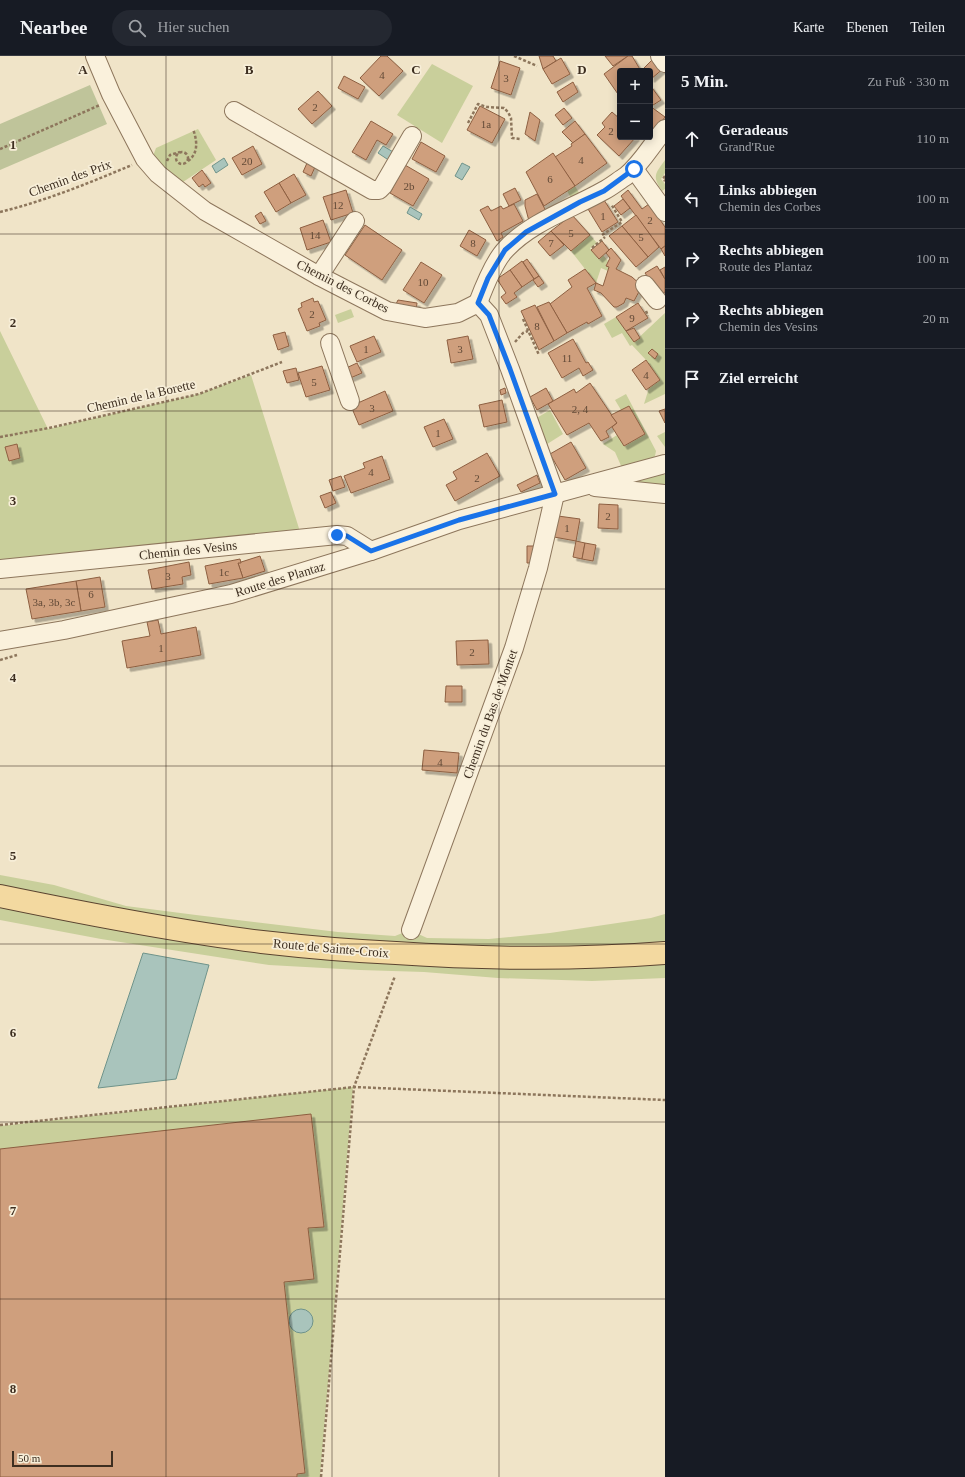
<!DOCTYPE html>
<html lang="de">
<head>
<meta charset="utf-8">
<style>
  body { margin:0; font-family:"Times New Roman",serif; background:#242831; color:#f1f3f6 }
  .controls { position:absolute; right:12px; top:12px; display:grid; overflow:hidden; border-radius:4px; box-shadow:0 2px 10px #0003 }
  .controls button { width:36px; height:36px; display:grid; place-items:center; padding:0; border:0; border-bottom:1px solid #363941; background:#171b24; color:#f1f3f6; font:20px sans-serif }
  .scale { position:absolute; left:12px; bottom:10px; width:101px; box-sizing:border-box; padding-left:4px; border:2px solid #3d2e20; border-top:0; font-size:11px; line-height:14px; white-space:nowrap; color:#3d2e20; -webkit-text-stroke:3px #f7eed8; paint-order:stroke }
  .stop { position:absolute; width:12px; height:12px; margin:-9px; border:3px solid #1a73e8; border-radius:50%; background:#fff }
  .stop.end { background:#1a73e8; border-color:#fff; box-shadow:0 1px 4px #0008 }
  .list { margin:0; padding:0; list-style:none }
  h2 { display:flex; justify-content:space-between; align-items:center; height:52px; margin:0; padding:0 16px; font-size:17px }
  h2 small { font-size:13px; font-weight:400; color:#9ea1a6 }
  .list li { display:grid; grid-template-columns:26px 1fr auto; gap:12px; align-items:center; box-sizing:border-box; height:60px; padding:0 16px; border-top:1px solid #363941 }
  .list b { display:block; font-size:15px; white-space:nowrap }
  .list p { margin:0; font-size:13px; white-space:nowrap; color:#9ea1a6 }
  .list em { font-size:13px; font-style:normal; color:#9ea1a6 }
  .icon { flex:none; width:22px; height:22px; fill:none; stroke:currentColor; stroke-width:2; stroke-linecap:round; stroke-linejoin:round }
  .map { position:relative; flex:none; width:665px; height:1421px; overflow:hidden }
  header { display:flex; align-items:center; gap:24px; box-sizing:border-box; height:56px; padding:0 20px; background:#171b24; border-bottom:1px solid #363941 }
  header strong { font-size:19px }
  nav { display:flex; gap:22px; margin-inline-start:auto; font-size:14px }
  .search { width:280px; height:36px; background:#242831; display:flex; align-items:center; gap:10px; box-sizing:border-box; padding:0 14px; border-radius:22px; color:#9ea1a6; font-size:15px }
  main { display:flex }
  aside { flex:1; background:#171b24 }
  .map>svg:first-child { display:block }
  .green { fill:#c9cf9b }
  .cemetery { fill:#bfc49a }
  .water { fill:#a9c4bc; stroke:#6f938a }
  .building { fill:#cf9f7d; stroke:#8d5f41; filter:url(#shadow) }
  .lines { fill:none; stroke-linecap:round; stroke-linejoin:round }
  .minor-casing { stroke:#8d765c; stroke-width:20 }
  .major-casing { stroke:#5b4430; stroke-width:24 }
  .path { stroke:#8d765c; stroke-width:2.5; stroke-dasharray:3 2; stroke-linecap:butt }
  .minor { stroke:#faf1dc; stroke-width:18 }
  .major { stroke:#f3d9a0; stroke-width:22 }
  .route { stroke:#1a73e8; stroke-width:5 }
  .grid { fill:none; stroke:#3d2e20; stroke-width:1; stroke-opacity:0.55 }
  .labels { text-anchor:middle; dominant-baseline:central; stroke-width:3.5; stroke-linejoin:round; paint-order:stroke }
  .number-label { font-size:11px; fill:#624a37 }
  .street-label { font-size:13px; fill:#3d2e20; stroke:#f7eed8 }
  .grid-label { font-size:13px; text-anchor:middle; font-weight:bold; fill:#3d2e20; stroke:#f7eed8; stroke-width:3.5; stroke-linejoin:round; paint-order:stroke }
</style>
</head>
<body>
<header>
<strong>Nearbee</strong>
<div class="search"><svg class="icon" aria-label="search" viewBox="0 0 24 24"><circle cx="10" cy="10" r="6"/><path d="M15 15l6 6"/></svg>Hier suchen</div>
<nav><a>Karte</a><a>Ebenen</a><a>Teilen</a></nav>
</header>
<main>
<div class="map">
<svg width="665" height="1421" viewBox="0 0 665 1421">
  <defs>
    <filter id="shadow"><feDropShadow dx="3.5" dy="3.5" stdDeviation="0" flood-color="#0004"/></filter>
  </defs>
  <rect width="100%" height="100%" fill="#f0e4c8"/>
  <!-- green -->
  <g class="green">
    <path d="M432 8 473 30 442 87 397 59Z"/>
    <path d="M198 73 216 104 180 128 153 100 156 92Z"/>
    <path d="M665 104V117L661 123 665 128V133L662 135C652 120 655 118 665 104Z"/>
    <path d="M575 130 581 140 573 145 567 135Z"/>
    <path d="M590 179 597 187 590 192 598 203 603 199 608 205 606 209 609 211 608 215 601 212 596 227 571 195Z"/>
    <path d="M351 253 354 261 338 267 335 259Z"/>
    <path d="M665 257V338L644 348 649 332 660 324 646 304 632 289 630 290 622 277 612 282 604 268 616 261 634 286Z"/>
    <path d="M0 275 48 373 199 338 251 319 302 482 0 512Z"/>
    <path d="M626 338 656 395 655 400 652 404 622 412 615 396 603 388 617 379 625 390 645 378 629 350 621 354 615 344Z"/>
    <path d="M550 354 563 378 544 390 535 363Z"/>
    <path d="M665 376V391L657 380Z"/>
    <path d="M662 417 665 419V431L629 426Z"/>
    <path d="M0 819 54 829 126 850 196 859 338 876 395 880 410 874 427 882 489 883 550 877 651 862 665 858V922L592 925 498 922 424 916 360 914 269 909 101 883 0 864Z"/>
    <path d="M353 1031 320 1421H0V1070Z"/>
  </g>
  <!-- cemetery -->
  <path class="cemetery" d="M90 29 107 68 0 114V68Z"/>
  <!-- water -->
  <g class="water">
    <path d="M383 90 395 97 390 105 378 97Z"/>
    <path d="M224 102 228 109 216 117 212 110Z"/>
    <path d="M462 107 470 111 462 124 455 120Z"/>
    <path d="M410 151 422 158 419 164 407 157Z"/>
    <path d="M143 897 209 909 176 1023 98 1032Z"/>
    <circle cx="301" cy="1265" r="12"/>
  </g>
  <!-- building -->
  <g class="building">
    <path d="M381 0H387L403 15 379 40 360 22Z"/>
    <path d="M539 0H553L556 5 543 13Z"/>
    <path d="M605 0H628L613 10Z"/>
    <path d="M628 0H632L641 15H620V41L604 18Z"/>
    <path d="M655 1 664 12 651 23 650 15H645L643 13Z"/>
    <path d="M561 2 570 18 552 28 543 13Z"/>
    <path d="M500 5 520 12 511 39 491 32Z"/>
    <path d="M344 20 365 31 358 43 338 32Z"/>
    <path d="M573 26 578 36 563 46 557 36Z"/>
    <path d="M650 29 661 44 650 51Z"/>
    <path d="M318 35 332 50 312 68 298 53Z"/>
    <path d="M480 50 505 63 492 87 467 74Z"/>
    <path d="M650 50 665 61 650 81Z"/>
    <path d="M564 52 572 62 563 69 555 59Z"/>
    <path d="M530 56 540 64 535 85 525 78Z"/>
    <path d="M612 56 620 63V81H636L619 100 597 79 605 71 602 67Z"/>
    <path d="M371 65 393 78 386 89 377 84 366 104 352 96Z"/>
    <path d="M575 65 585 78 573 87 562 76Z"/>
    <path d="M585 78 607 107 575 130 555 101 572 90 571 88Z"/>
    <path d="M421 86 445 100 436 116 412 103Z"/>
    <path d="M253 90 262 108 242 119 232 102Z"/>
    <path d="M553 97 575 130 544 150 526 116Z"/>
    <path d="M307 107 315 111 311 120 303 116Z"/>
    <path d="M405 109 429 123 413 150 390 137Z"/>
    <path d="M202 114 211 127 205 131 203 128 199 131 192 122Z"/>
    <path d="M294 118 306 139 291 147 279 127Z"/>
    <path d="M279 127 291 147 276 156 264 136Z"/>
    <path d="M515 132 521 144 509 150 503 138Z"/>
    <path d="M346 134 353 157 331 164 323 141Z"/>
    <path d="M628 134 642 153 649 148 665 171V190L661 193 621 140Z"/>
    <path d="M537 138 547 157 529 165 525 150V144Z"/>
    <path d="M623 143 630 152 621 159 614 150Z"/>
    <path d="M604 144 618 166 602 176 588 153Z"/>
    <path d="M514 148 523 165 501 177 503 181 497 185 480 154 488 150 491 155 501 150 503 153Z"/>
    <path d="M261 156 266 165 260 168 255 160Z"/>
    <path d="M572 159 590 179 571 195 551 175Z"/>
    <path d="M636 159 659 191 648 201 622 170Z"/>
    <path d="M323 164 331 186 307 194 300 172Z"/>
    <path d="M365 169 402 194 382 224 345 199Z"/>
    <path d="M622 170 648 201 636 211 609 180Z"/>
    <path d="M469 174 486 184 477 200 460 190Z"/>
    <path d="M551 175 564 189 550 200 538 186Z"/>
    <path d="M602 185 609 194 599 203 591 194Z"/>
    <path d="M665 190V200L661 193Z"/>
    <path d="M611 192 621 204 616 213 632 221 642 230 634 245 626 242 624 247 617 251H614L601 237 594 234 596 227 603 230 609 211 606 210 610 202 606 197Z"/>
    <path d="M527 203 539 220 534 223 523 206Z"/>
    <path d="M522 205 534 223 522 231 510 214Z"/>
    <path d="M421 206 442 219 424 247 403 234Z"/>
    <path d="M657 210 665 223V236L660 239 645 217Z"/>
    <path d="M665 211V223L660 214Z"/>
    <path d="M585 213 596 227 587 232 602 260 588 268 587 266 567 277 550 248 572 231 568 224Z"/>
    <path d="M510 214 522 231 514 237 517 241 506 248 501 241 506 237 497 223Z"/>
    <path d="M539 220 544 227 538 231 533 224Z"/>
    <path d="M313 242 314 246 318 245 326 264 319 267 320 270 307 275 298 253 302 251 301 247Z"/>
    <path d="M398 244 417 247 416 255 395 250Z"/>
    <path d="M549 246 567 277 554 285 537 251Z"/>
    <path d="M638 247 648 262 626 275 616 261Z"/>
    <path d="M535 249 554 285 539 294 521 255Z"/>
    <path d="M634 272 640 282 634 286 626 275Z"/>
    <path d="M285 276 289 290 278 294 273 279Z"/>
    <path d="M374 280 381 296 357 306 350 290Z"/>
    <path d="M468 280 473 303 451 307 447 284Z"/>
    <path d="M573 283 586 307 588 306 593 314 583 320 579 312 562 322 548 297Z"/>
    <path d="M652 293 658 298 655 303 648 297Z"/>
    <path d="M646 304 660 324 646 334 632 314Z"/>
    <path d="M357 307 362 317 348 323 344 313Z"/>
    <path d="M322 310 330 334 306 341 298 317Z"/>
    <path d="M296 312 299 324 287 327 283 315Z"/>
    <path d="M590 327 617 367 606 375 609 381 601 385 589 367 567 379 548 348 574 333 576 337Z"/>
    <path d="M505 332 506 337 501 339 500 334Z"/>
    <path d="M546 332 553 345 537 354 530 341Z"/>
    <path d="M385 335 393 355 359 369 351 350Z"/>
    <path d="M502 344 507 366 484 371 479 349Z"/>
    <path d="M629 350 645 378 624 390 612 371 617 367 611 359Z"/>
    <path d="M665 353V367L659 355Z"/>
    <path d="M444 363 453 383 433 391 424 371Z"/>
    <path d="M571 386 586 412 565 424 550 398Z"/>
    <path d="M17 388 20 402 9 405 5 391Z"/>
    <path d="M487 397 500 420 455 445 446 429 457 423 453 416Z"/>
    <path d="M382 400 390 423 351 437 344 420 365 412 363 407Z"/>
    <path d="M537 419 540 427 521 436 517 429Z"/>
    <path d="M341 420 345 431 333 435 329 424Z"/>
    <path d="M331 436 336 447 325 452 320 440Z"/>
    <path d="M599 448 618 449V473L598 472Z"/>
    <path d="M558 460 580 463 576 485 554 481Z"/>
    <path d="M576 485 585 487 582 503 573 501Z"/>
    <path d="M585 487 596 489 593 505 582 503Z"/>
    <path d="M527 490H536L537 507H527Z"/>
    <path d="M260 500 265 515 243 522 238 507Z"/>
    <path d="M240 503 241 507H238L243 522 209 528 205 510Z"/>
    <path d="M189 506 191 519 182 521 183 528 152 533 148 514Z"/>
    <path d="M100 521 105 551 81 555 76 525Z"/>
    <path d="M76 525 81 555 32 563 26 533Z"/>
    <path d="M158 564 161 578 196 571 201 599 127 612 122 585 150 580 147 566Z"/>
    <path d="M488 584 489 608 457 609 456 585Z"/>
    <path d="M446 630H462V646H445Z"/>
    <path d="M424 694 459 697 457 717 422 714Z"/>
    <path d="M311 1058 324 1171 308 1172 314 1223 284 1226 305 1417 297 1418V1421H0V1093Z"/>
  </g>
  <g class="lines">
    <defs>
      <g id="minor">
        <path d="M95 0 111 38 145 103 158 118 205 155 319 220 387 255 425 262 458 257 478 247 489 259 510 313 555 438"/>
        <path d="M660 0 665 7"/>
        <path d="M234 55 372 134H379L383 130 412 80"/>
        <path d="M634 113 665 156"/>
        <path d="M319 220 355 165"/>
        <path d="M645 229 657 244"/>
        <path d="M478 247C484 231 494 205 506 193 531 166 571 153 603 135 611 131 618 125 626 120 642 107 652 88 665 73"/>
        <path d="M330 287 350 345"/>
        <path d="M595 431 665 438"/>
        <path d="M0 513 337 479 347 480 371 495"/>
        <path d="M0 585 64 574 231 538 371 495 459 464 665 408"/>
        <path d="M411 874 514 592 538 512 555 438"/>
      </g>
      <path id="major" d="M0 840C87 858 174 875 262 886 306 891 351 895 396 897 486 903 575 904 665 897"/>
    </defs>
    <!-- minor casing -->
    <use href="#minor" class="minor-casing"/>
    <!-- major casing -->
    <use href="#major" class="major-casing"/>
    <!-- path -->
    <g class="path">
      <path d="M514 0 537 10"/>
      <path d="M468 67 478 48 487 51 504 52 508 56 511 62 512 82 520 83"/>
      <path d="M0 93 100 49"/>
      <circle cx="182" cy="102" r="6"/>
      <path d="M167 105 170 99 180 96"/>
      <path d="M188 105C199 97 197 84 193 73"/>
      <path d="M665 120 663 123 665 125"/>
      <path d="M0 156C45 145 89 127 132 109"/>
      <path d="M602 179 622 166 611 148"/>
      <path d="M592 192 605 181"/>
      <path d="M646 255 648 260"/>
      <path d="M523 263 539 299"/>
      <path d="M515 286 523 277 528 275"/>
      <path d="M0 381 49 372 199 338 282 306"/>
      <path d="M0 604 17 599"/>
      <path d="M0 1069 354 1031 665 1044"/>
      <path d="M321 1421 354 1031 395 920"/>
    </g>
    <!-- minor -->
    <use href="#minor" class="minor"/>
    <!-- major -->
    <use href="#major" class="major"/>
  </g>
  <g class="lines">
    <!-- route -->
    <path class="route" d="M337 479 347 480 371 495 459 464 555 438 510 313 489 259 478 247 488 222 505 194 526 176 580 146 604 135 634 113"/>
  </g>
  <!-- grid -->
  <path class="grid" d="M166 0V1421M332 0V1421M499 0V1421M0 178H665M0 355H665M0 533H665M0 710H665M0 888H665M0 1066H665M0 1243H665"/>
  <g class="labels">
    <!-- number labels -->
    <g class="number-label">
      <text x="382" y="19">4</text>
      <text x="506" y="22">3</text>
      <text x="315" y="51">2</text>
      <text x="486" y="68">1a</text>
      <text x="611" y="75">2</text>
      <text x="581" y="104">4</text>
      <text x="247" y="105">20</text>
      <text x="550" y="123">6</text>
      <text x="409" y="130">2b</text>
      <text x="338" y="149">12</text>
      <text x="603" y="160">1</text>
      <text x="650" y="164">2</text>
      <text x="571" y="177">5</text>
      <text x="315" y="179">14</text>
      <text x="641" y="181">5</text>
      <text x="473" y="187">8</text>
      <text x="551" y="187">7</text>
      <text x="423" y="226">10</text>
      <text x="312" y="258">2</text>
      <text x="632" y="262">9</text>
      <text x="537" y="270">8</text>
      <text x="366" y="293">1</text>
      <text x="460" y="293">3</text>
      <text x="567" y="302">11</text>
      <text x="646" y="319">4</text>
      <text x="314" y="326">5</text>
      <text x="372" y="352">3</text>
      <text x="580" y="353">2, 4</text>
      <text x="438" y="377">1</text>
      <text x="371" y="416">4</text>
      <text x="477" y="422">2</text>
      <text x="608" y="460">2</text>
      <text x="567" y="472">1</text>
      <text x="224" y="516">1c</text>
      <text x="168" y="520">3</text>
      <text x="91" y="538">6</text>
      <text x="54" y="546">3a, 3b, 3c</text>
      <text x="161" y="592">1</text>
      <text x="472" y="596">2</text>
      <text x="440" y="706">4</text>
    </g>
    <!-- street labels -->
    <g class="street-label">
      <text transform="translate(70 122) rotate(-20)">Chemin des Prix</text>
      <text transform="translate(343 230) rotate(27)">Chemin des Corbes</text>
      <text transform="translate(141 340) rotate(-13)">Chemin de la Borette</text>
      <text transform="translate(188 494) rotate(-6)">Chemin des Vesins</text>
      <text transform="translate(280 523) rotate(-17)">Route des Plantaz</text>
      <text transform="translate(490 658) rotate(-70)">Chemin du Bas de Montet</text>
      <text transform="translate(331 892) rotate(5)">Route de Sainte-Croix</text>
    </g>
  </g>
  <g class="grid-label">
    <text x="83" y="18">A</text>
    <text x="249" y="18">B</text>
    <text x="416" y="18">C</text>
    <text x="582" y="18">D</text>
    <text x="13" y="93">1</text>
    <text x="13" y="271">2</text>
    <text x="13" y="449">3</text>
    <text x="13" y="626">4</text>
    <text x="13" y="804">5</text>
    <text x="13" y="981">6</text>
    <text x="13" y="1159">7</text>
    <text x="13" y="1337">8</text>
  </g>
</svg>
<div class="controls">
<button>+</button>
<button>−</button>
</div>
<div class="scale">50 m</div>
<div class="stop" style="left:634px;top:113px"></div>
<div class="stop end" style="left:337px;top:479px"></div>
</div>
<aside>
<h2>5 Min.<small>Zu Fuß · 330 m</small></h2>
<ul class="list">
<li><svg class="icon" aria-label="ahead" viewBox="0 0 24 24"><path d="M12 20V5M6 11l6-6 6 6"/></svg><div><b>Geradeaus</b><p>Grand'Rue</p></div><em>110 m</em></li>
<li><svg class="icon" aria-label="left" viewBox="0 0 24 24"><path d="M17 20v-9H6M10 6l-5 5 5 5"/></svg><div><b>Links abbiegen</b><p>Chemin des Corbes</p></div><em>100 m</em></li>
<li><svg class="icon" aria-label="right" viewBox="0 0 24 24"><path d="M7 20v-9h11M14 6l5 5-5 5"/></svg><div><b>Rechts abbiegen</b><p>Route des Plantaz</p></div><em>100 m</em></li>
<li><svg class="icon" aria-label="right" viewBox="0 0 24 24"><path d="M7 20v-9h11M14 6l5 5-5 5"/></svg><div><b>Rechts abbiegen</b><p>Chemin des Vesins</p></div><em>20 m</em></li>
<li><svg class="icon" aria-label="arrive" viewBox="0 0 24 24"><path d="M6 21V4h12l-3 4 3 4H6"/></svg><div><b>Ziel erreicht</b></div></li>
</ul>
</aside>
</main>
</body>
</html>
